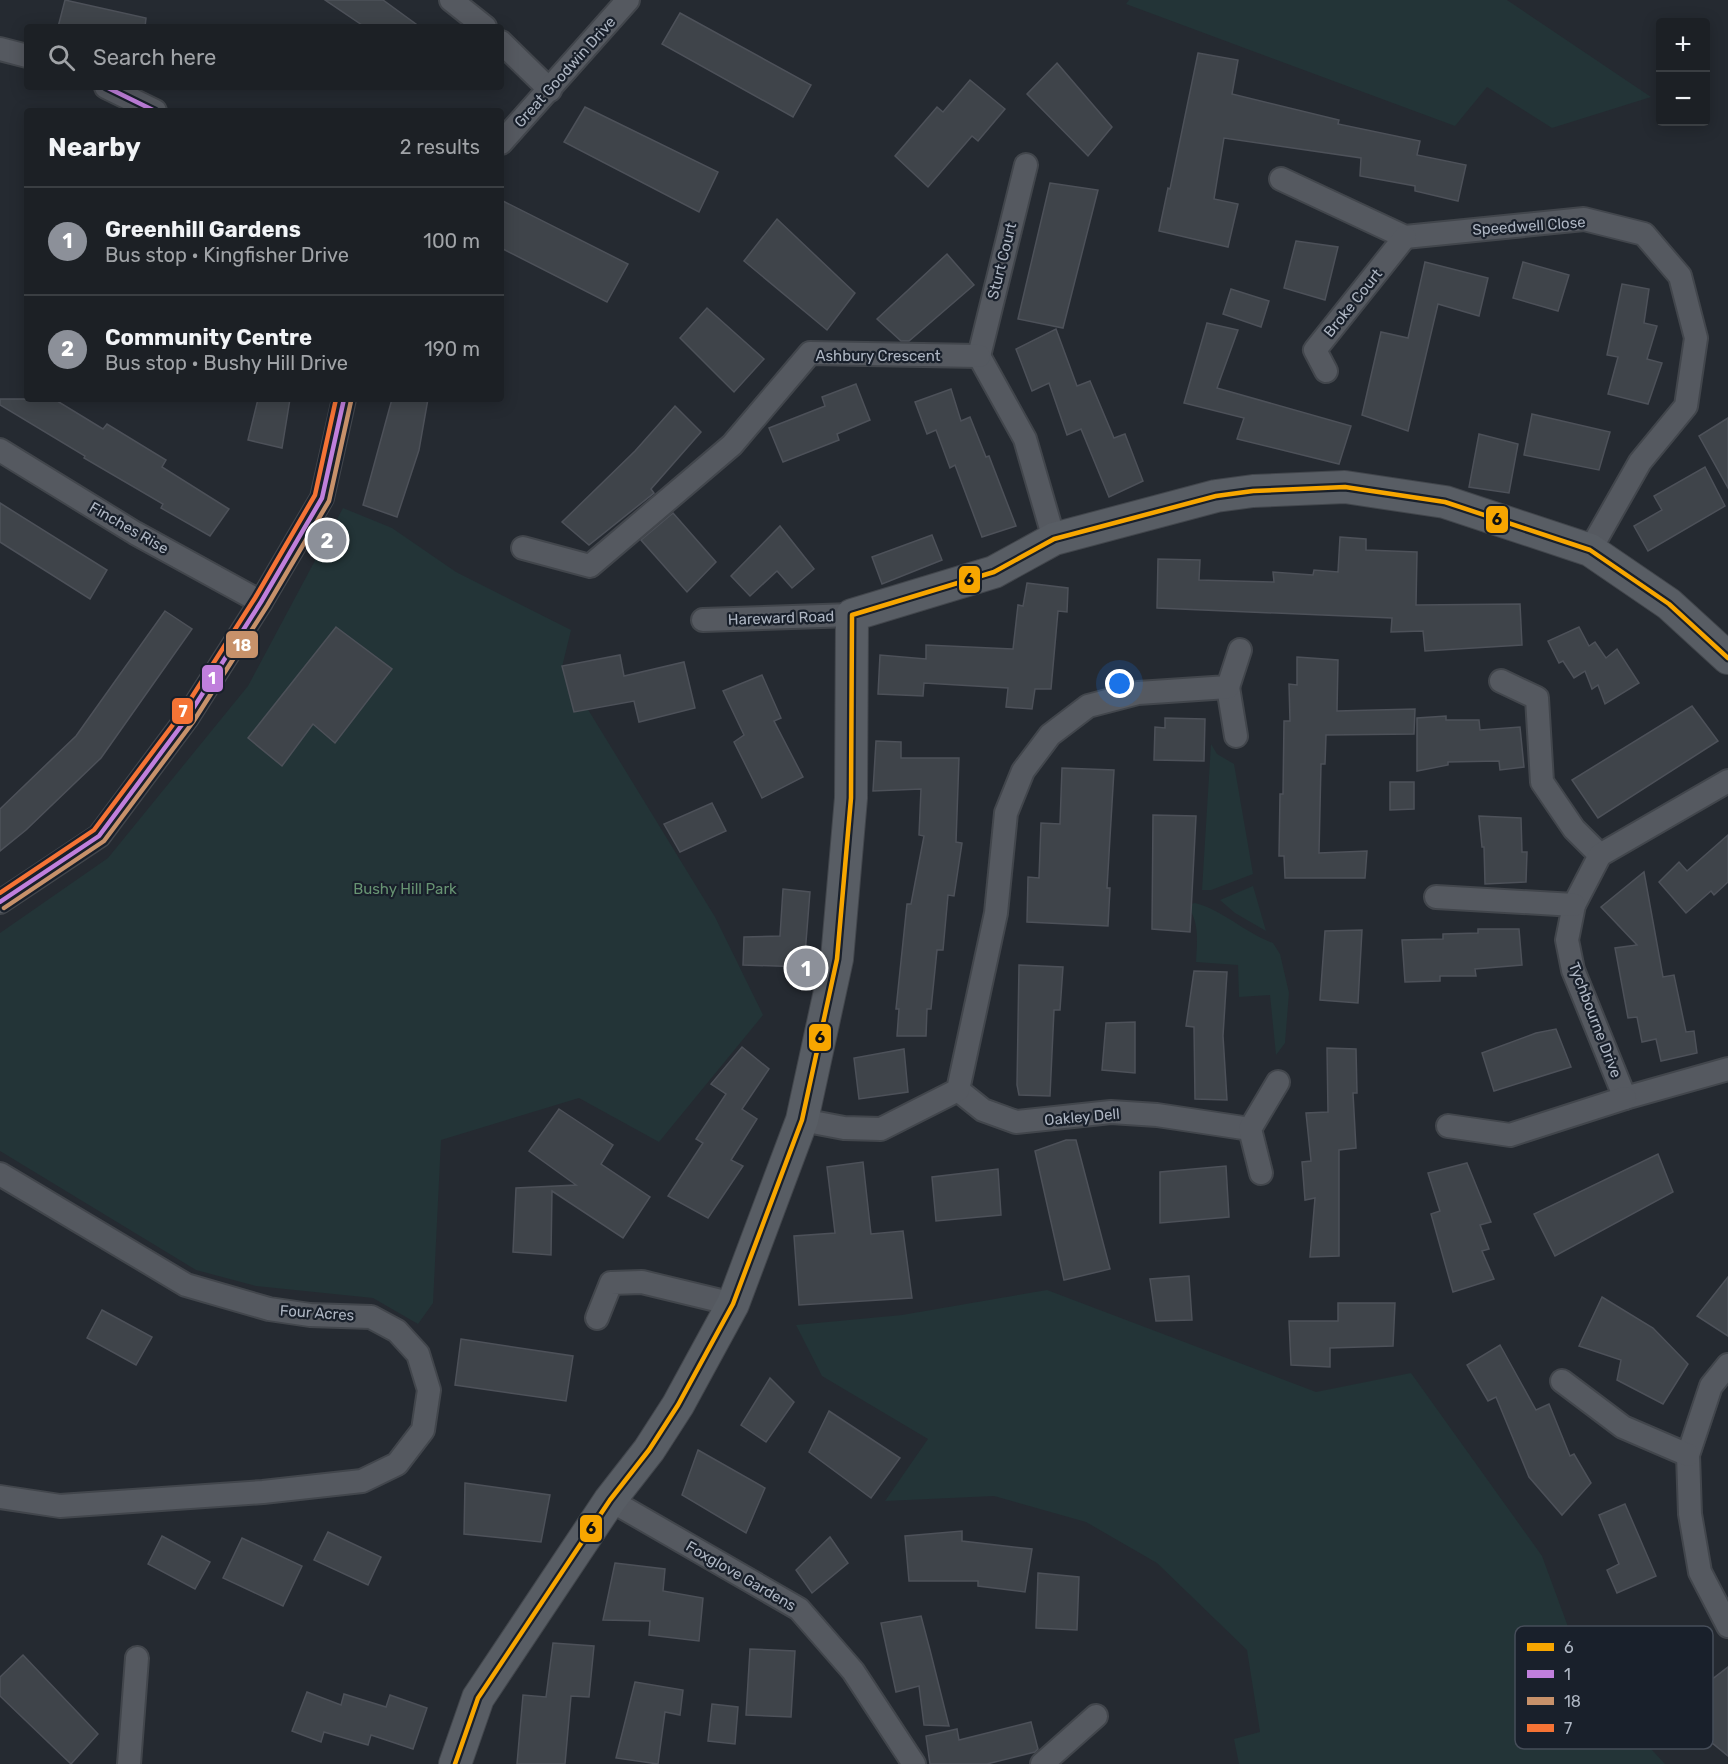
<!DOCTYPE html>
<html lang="en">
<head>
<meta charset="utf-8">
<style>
  body { margin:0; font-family:Rubik,sans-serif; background:#292d32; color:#f1f3f6 }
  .controls { position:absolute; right:18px; top:18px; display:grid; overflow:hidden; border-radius:6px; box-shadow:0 3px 15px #0003 }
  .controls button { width:54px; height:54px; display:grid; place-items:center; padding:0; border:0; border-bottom:2px solid #3a3e42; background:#1c2025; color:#f1f3f6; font:30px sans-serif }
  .you { position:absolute; left:1120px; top:684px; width:21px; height:21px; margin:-15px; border:4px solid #fff; border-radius:50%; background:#1a73e8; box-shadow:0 0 0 9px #1a73e833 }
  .badge { display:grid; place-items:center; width:39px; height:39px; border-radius:50%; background:#8c9099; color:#fff; font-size:20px; font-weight:700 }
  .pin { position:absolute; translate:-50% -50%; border:3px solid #fff; box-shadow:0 2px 6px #0006 }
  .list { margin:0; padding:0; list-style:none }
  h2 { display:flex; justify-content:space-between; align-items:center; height:78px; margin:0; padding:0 24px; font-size:26px }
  h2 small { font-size:20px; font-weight:400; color:#a0a3a7 }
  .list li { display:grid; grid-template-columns:39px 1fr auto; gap:18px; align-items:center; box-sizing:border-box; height:108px; padding:0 24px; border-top:2px solid #3a3e42 }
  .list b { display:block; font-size:22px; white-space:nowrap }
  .list p { margin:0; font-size:20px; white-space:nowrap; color:#a0a3a7 }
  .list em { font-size:20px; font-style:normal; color:#a0a3a7 }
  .icon { flex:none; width:33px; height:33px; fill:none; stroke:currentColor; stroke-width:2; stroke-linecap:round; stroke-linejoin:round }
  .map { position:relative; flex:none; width:1728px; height:1764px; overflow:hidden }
  .search { position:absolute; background:#1c2025; box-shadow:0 3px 15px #0003; left:24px; top:24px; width:480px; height:66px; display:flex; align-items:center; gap:15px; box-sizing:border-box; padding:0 21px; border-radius:6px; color:#a0a3a7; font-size:22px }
  .panel { position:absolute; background:#1c2025; box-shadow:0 3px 15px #0003; left:24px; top:108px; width:480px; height:294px; border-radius:6px }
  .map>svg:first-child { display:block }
  .green { fill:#233437 }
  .building { fill:#3f444a; stroke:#4d5159; stroke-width:1.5 }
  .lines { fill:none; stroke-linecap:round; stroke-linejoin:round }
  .street-casing { stroke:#42464c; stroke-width:26 }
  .secondary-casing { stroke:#42464c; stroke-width:34 }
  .street { stroke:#555960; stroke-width:22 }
  .secondary { stroke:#585d64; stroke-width:32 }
  .bus-1-casing { stroke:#19202b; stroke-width:9 }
  .bus-2-casing { stroke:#19202b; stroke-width:9 }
  .bus-3-casing { stroke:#19202b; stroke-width:9 }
  .bus-4-casing { stroke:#19202b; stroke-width:9 }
  .bus-1 { stroke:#f7a600; stroke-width:4.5 }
  .bus-2 { stroke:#c07fdc; stroke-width:4.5 }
  .bus-3 { stroke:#c7916a; stroke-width:4.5 }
  .bus-4 { stroke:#f57335; stroke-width:4.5 }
  .labels { text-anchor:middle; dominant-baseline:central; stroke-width:4.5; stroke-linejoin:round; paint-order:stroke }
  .street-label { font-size:15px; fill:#aeb6c3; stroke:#19202b }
  .park-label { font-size:15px; fill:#679372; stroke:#19202b }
  .key { fill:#19202b; stroke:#464d59; stroke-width:1.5 }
  .key-label { font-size:16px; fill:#aeb6c3 }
  .line-badge { stroke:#19202b; stroke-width:2 }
  .badge-label { font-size:16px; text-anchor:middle; font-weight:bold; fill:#fff }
  .pale-badge-label { font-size:16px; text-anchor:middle; font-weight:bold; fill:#111 }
</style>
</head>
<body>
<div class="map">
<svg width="1728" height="1764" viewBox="0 0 1728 1764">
  <rect width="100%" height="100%" fill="#252a31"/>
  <!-- green -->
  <g class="green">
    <path d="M1129 0H1507L1651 97 1552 128 1487 87 1455 126 1126 4Z"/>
    <path d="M343 508 392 528 456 572 571 630 562 667 715 917 763 1015 659 1142 579 1098 441 1140 433 1303 418 1324 373 1298 256 1286 196 1270 0 1151V933L108 858 248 686Z"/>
    <path d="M1211 744 1217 754 1234 764 1253 874 1211 890H1202Z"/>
    <path d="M1253 886 1266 931 1235 913 1220 900Z"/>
    <path d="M1195 903C1223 910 1245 933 1273 943L1280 954 1289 993 1285 1043 1276 1055 1270 995 1239 997 1238 965 1196 962C1197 941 1200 923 1187 905Z"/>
    <path d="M1047 1290 1316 1392 1411 1373 1542 1556 1588 1681 1665 1764H1239L1234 1739 1260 1732 1247 1650 1157 1563 1086 1522 994 1496 885 1501 928 1439 822 1376 796 1325 902 1315Z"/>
  </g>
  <!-- building -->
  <g class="building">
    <path d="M65 0 146 18 145 27H58Z"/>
    <path d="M325 0H383L420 27H365Z"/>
    <path d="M680 13 811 85 793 117 662 44Z"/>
    <path d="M1198 53 1238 60 1232 94 1339 120 1338 124 1420 141 1417 155 1466 165 1458 201 1415 191V186L1360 176 1361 158 1224 138 1214 199 1238 204 1228 247 1159 231 1168 188 1170 189Z"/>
    <path d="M1057 63 1112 127 1088 156 1027 94Z"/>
    <path d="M970 80 1005 109 978 141 972 136 928 187 895 156 937 107 943 112Z"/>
    <path d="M585 107 718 172 699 212 564 142Z"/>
    <path d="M1050 183 1098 190 1063 328 1018 319Z"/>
    <path d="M501 200 628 264 607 302 501 248Z"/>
    <path d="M777 219 855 293 827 330 744 261Z"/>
    <path d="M1296 241 1338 247 1325 300 1284 288Z"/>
    <path d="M947 254 974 285 909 341H901L877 319Z"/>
    <path d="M1425 262 1488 278 1479 316 1438 304 1408 431 1362 415 1381 332 1408 338Z"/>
    <path d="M1523 262 1569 275 1558 311 1513 298Z"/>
    <path d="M1622 284 1649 289 1644 323 1657 326 1647 359 1662 363 1648 404 1608 394 1618 357 1607 355Z"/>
    <path d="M1231 289 1269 301 1261 327 1223 314Z"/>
    <path d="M707 308 764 359 734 392 680 338Z"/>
    <path d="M1207 323 1238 330 1217 388 1351 426 1339 464 1237 439 1244 418 1184 403Z"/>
    <path d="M1056 329 1077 386 1090 381 1114 438 1125 434 1143 481 1109 497 1081 429 1067 435 1049 383 1032 391 1016 349Z"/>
    <path d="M856 384 870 420 837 434 839 440 783 462 769 428 825 406 822 397Z"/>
    <path d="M951 389 961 421 970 417 986 457 989 456 1016 526 982 537 955 465 950 468 936 430 927 434 915 402Z"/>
    <path d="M0 399H54L103 429 107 424 166 460 162 467 229 509 210 536 161 508 163 504 84 458 85 456 0 405Z"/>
    <path d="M258 399H290L282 448 248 440Z"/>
    <path d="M392 399H428L419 450 397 517 363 505Z"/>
    <path d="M675 406 701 432 651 489 654 493 589 545 562 522 635 451Z"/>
    <path d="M1532 414 1610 432 1599 470 1524 455Z"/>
    <path d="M1728 418V488L1699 436Z"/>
    <path d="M1479 434 1518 444 1509 493 1469 487Z"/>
    <path d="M1705 467 1725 506 1648 551 1634 526 1662 510 1654 496Z"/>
    <path d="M0 503 107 570 90 599 0 542Z"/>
    <path d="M673 513 716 562 687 592 641 540Z"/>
    <path d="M780 526 814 569 792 588 777 571 750 596 731 576Z"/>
    <path d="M932 535 942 560 882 584 872 557Z"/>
    <path d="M1340 537 1366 539V550L1417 552 1416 605 1520 604 1522 645 1425 651 1423 631 1391 632 1392 618 1157 608 1158 559 1200 560 1199 580 1274 582 1273 572 1313 575 1314 570 1338 572Z"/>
    <path d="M1027 583 1068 588 1067 612 1058 611 1051 689H1035L1032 709 1006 707 1008 688 924 683 923 696 878 694 880 655 926 659V645L1013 649 1018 605 1023 606Z"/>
    <path d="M165 611 192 629 101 758 26 830 0 851V809L76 736Z"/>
    <path d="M336 627 392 669 335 743 313 724 282 766 248 738Z"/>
    <path d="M1579 627 1589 646 1595 642 1606 658 1617 649 1639 683 1605 704 1598 685 1592 689 1585 671 1574 678 1563 661 1559 663 1548 641Z"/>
    <path d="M620 655 624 676 684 662 695 708 639 722 634 701 574 712 562 666Z"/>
    <path d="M1297 657 1338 660 1337 711 1415 709 1414 734 1326 735 1325 764H1321L1319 853 1367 851 1365 878H1285L1284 856H1279L1280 794H1283L1284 721H1290L1289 684 1297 685Z"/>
    <path d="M762 675 781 718 774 721 803 777 762 798 734 742 744 735 723 691Z"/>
    <path d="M1692 706 1718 741 1598 818 1572 780Z"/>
    <path d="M1446 716V720H1479L1480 730 1520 727 1524 767 1500 770 1499 761 1448 762V765L1417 771V718Z"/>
    <path d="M1165 718 1205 719 1204 761 1154 760 1155 727 1165 728Z"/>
    <path d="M876 741 901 742V758H959L956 842 962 843 954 896 948 895 943 950H937L931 1009H927L926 1036H897L899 1009H896L907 904H911L924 836 919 835 921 789 873 791Z"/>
    <path d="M1062 768 1114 770 1107 888H1110L1108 926 1027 922 1028 877 1039 878 1041 823 1060 824Z"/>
    <path d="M1390 782H1414V809L1390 810Z"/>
    <path d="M712 803 726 831 680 852 664 824Z"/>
    <path d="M1153 815 1196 816 1190 932 1152 929Z"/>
    <path d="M1479 816 1521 818 1522 852H1527L1526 882 1485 884 1484 847H1482Z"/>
    <path d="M1728 835V882L1714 895 1711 891 1686 913 1659 882 1679 862 1687 871Z"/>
    <path d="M1644 872 1663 977 1674 975 1686 1032 1694 1031 1697 1053 1661 1061 1656 1039 1642 1042 1637 1017 1628 1018 1615 948 1637 945 1601 907Z"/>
    <path d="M783 889 810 892 804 967 743 965 744 937 780 936Z"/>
    <path d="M1478 929H1519L1522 965 1475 969 1476 976H1440V981L1405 982 1402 940 1443 939V934L1478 933Z"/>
    <path d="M1362 930 1358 1003 1320 1000 1325 931Z"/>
    <path d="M1019 965 1063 967 1060 1010H1054L1050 1096 1019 1095 1017 1085Z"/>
    <path d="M1194 971 1227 972 1223 1036 1227 1100 1195 1099 1194 1027 1186 1026Z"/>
    <path d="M1135 1022V1073L1102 1070 1106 1023Z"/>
    <path d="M1556 1029 1571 1067 1494 1091 1482 1053 1536 1033Z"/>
    <path d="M742 1047 769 1069 742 1109 757 1119 731 1160 743 1166 708 1218 668 1196 703 1143 696 1139 726 1094 711 1084Z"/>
    <path d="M1327 1048 1356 1049 1357 1093H1353L1356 1148 1339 1150V1256L1310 1257 1315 1198 1305 1200 1302 1162 1311 1161 1306 1113 1328 1112Z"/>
    <path d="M904 1049 908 1092 859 1099 854 1058Z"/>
    <path d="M559 1109 613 1145 601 1164 650 1197 623 1238 552 1191 551 1255 513 1252 516 1188 576 1185 529 1151Z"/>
    <path d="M1066 1140H1076L1110 1269 1064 1280 1035 1151Z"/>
    <path d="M1658 1154 1673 1192 1555 1256 1534 1214Z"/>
    <path d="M863 1162 871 1234 903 1231 912 1298 799 1305 794 1236 835 1233 827 1167Z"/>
    <path d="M1467 1163 1491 1222 1480 1225 1489 1249 1482 1251 1494 1279 1453 1292 1431 1214 1440 1211 1428 1173Z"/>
    <path d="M1226 1166 1229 1217 1160 1223V1172Z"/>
    <path d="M998 1169 1001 1215 936 1221 932 1177Z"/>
    <path d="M1189 1276 1192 1320 1156 1321 1150 1279Z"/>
    <path d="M1728 1277V1336L1697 1316Z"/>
    <path d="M1602 1297 1653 1328 1688 1364 1663 1404 1617 1380 1621 1360 1579 1346Z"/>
    <path d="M1338 1303H1395L1393 1346 1330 1348V1367L1291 1365 1289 1321H1338Z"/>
    <path d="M102 1310 152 1337 136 1365 87 1338Z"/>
    <path d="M461 1339 573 1356 566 1401 455 1385Z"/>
    <path d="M1500 1345 1536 1410 1549 1404 1570 1456 1574 1454 1591 1483 1562 1515 1529 1477 1496 1397 1488 1401 1467 1365Z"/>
    <path d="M770 1378 794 1402 766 1442 741 1425Z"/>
    <path d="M829 1411 900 1458 871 1498 809 1452Z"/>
    <path d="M698 1450 765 1488 746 1533 682 1495Z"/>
    <path d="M465 1483 550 1495 541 1542 464 1534Z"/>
    <path d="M1625 1504 1656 1576 1617 1593 1607 1570 1619 1564 1599 1515Z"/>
    <path d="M962 1531V1541L1032 1549 1025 1592 978 1586V1581H909L905 1536Z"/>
    <path d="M328 1532 381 1557 368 1585 314 1560Z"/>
    <path d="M162 1536 210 1562 195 1589 148 1564Z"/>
    <path d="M830 1537 848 1563 812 1593 796 1570Z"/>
    <path d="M242 1538 302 1566 283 1606 223 1578Z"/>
    <path d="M615 1563 665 1569 663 1591 703 1598 699 1641 649 1635 650 1621 603 1620Z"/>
    <path d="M1038 1573 1079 1577 1077 1630 1036 1628Z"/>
    <path d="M921 1616 930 1650 949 1726 924 1725 919 1686 896 1692 881 1623Z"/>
    <path d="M553 1643 594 1646 589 1697 571 1696 565 1764H517L523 1695 546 1697Z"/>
    <path d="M750 1649 795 1651 791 1717 746 1715Z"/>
    <path d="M23 1655 98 1734 71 1764 0 1696V1677Z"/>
    <path d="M1728 1667V1756L1672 1710Z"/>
    <path d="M635 1682 683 1690 680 1715 665 1712 658 1764 616 1758Z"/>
    <path d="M307 1692 341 1705 344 1694 386 1707 390 1695 427 1708 413 1749 371 1735 368 1745 324 1732 321 1742 292 1731Z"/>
    <path d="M712 1704 738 1707 735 1744 708 1741Z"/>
    <path d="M1031 1722 1038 1749 1035 1752 987 1764H930L926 1736 957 1729 959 1740Z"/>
  </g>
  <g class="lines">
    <defs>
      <g id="street">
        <path d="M451 0 485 27"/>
        <path d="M501 42 550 90"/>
        <path d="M0 49 27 56"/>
        <path d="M106 87 155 111"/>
        <path d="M501 143 628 0"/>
        <path d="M1281 179 1405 237 1584 219 1644 234 1680 276 1696 338 1686 406 1640 462 1590 550"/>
        <path d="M979 356 1025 439 1054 539"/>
        <path d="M979 356 1026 165"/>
        <path d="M1326 371 1315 350 1405 237"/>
        <path d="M0 450 135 533 261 602"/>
        <path d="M523 548 590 566 732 445 810 353 979 356"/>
        <path d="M703 620 852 615"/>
        <path d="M1501 681 1537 698 1542 782 1574 829 1600 855"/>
        <path d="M1228 687 1236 736"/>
        <path d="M1728 781 1600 855 1574 905 1567 940 1573 970 1625 1098 1728 1069"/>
        <path d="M1436 897 1574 905"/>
        <path d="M0 902 99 836 187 718 261 602 322 498 344 399"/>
        <path d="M958 1090 983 1110 1016 1122 1111 1112 1157 1115 1250 1129"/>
        <path d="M802 1120 844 1128 881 1129 958 1090 996 913 1006 813 1023 771 1050 735 1088 706 1138 693 1228 687 1240 650"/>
        <path d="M1448 1126 1510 1135 1625 1098"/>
        <path d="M1261 1173 1250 1129 1278 1082"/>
        <path d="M0 1174 186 1285 269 1309 310 1315 371 1317 397 1331 418 1354 429 1390 423 1430 397 1464 362 1481 263 1492 60 1506 0 1497"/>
        <path d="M597 1318 611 1283 642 1282 733 1304"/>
        <path d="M1728 1365 1711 1386 1688 1455 1690 1514 1700 1572 1728 1626"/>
        <path d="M1562 1381 1623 1427 1688 1455"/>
        <path d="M610 1500 799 1609 853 1671 914 1764"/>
        <path d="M129 1764 137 1658"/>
        <path d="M1042 1764 1096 1716"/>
      </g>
      <path id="secondary" d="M455 1764 478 1698 610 1500 649 1450 678 1405 733 1304 802 1120 837 959 851 798 852 615 994 572 1054 539 1216 496 1253 491 1345 487 1445 502 1590 550 1669 604 1728 658"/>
    </defs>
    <!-- street casing -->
    <use href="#street" class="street-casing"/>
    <!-- secondary casing -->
    <use href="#secondary" class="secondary-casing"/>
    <!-- street -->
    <use href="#street" class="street"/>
    <!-- secondary -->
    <use href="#secondary" class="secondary"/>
    <defs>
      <path id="bus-1" d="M455 1764 478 1698 610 1500 649 1450 678 1405 733 1304 802 1120 837 959 851 798 852 615 994 572 1054 539 1216 496 1253 491 1345 487 1445 502 1590 550 1669 604 1728 658"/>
      <g id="bus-2">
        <path d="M106 87 155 111"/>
        <path d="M0 902 99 836 187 718 261 602 322 498 344 399"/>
      </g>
      <path id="bus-3" d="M4 908 104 841 193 722 267 606 329 501 351 401"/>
      <path id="bus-4" d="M0 893 94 830 181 714 255 598 315 495 336 399"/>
    </defs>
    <!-- bus-1 casing -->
    <use href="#bus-1" class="bus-1-casing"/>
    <!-- bus-2 casing -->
    <use href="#bus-2" class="bus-2-casing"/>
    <!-- bus-3 casing -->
    <use href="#bus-3" class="bus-3-casing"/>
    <!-- bus-4 casing -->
    <use href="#bus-4" class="bus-4-casing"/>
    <!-- bus-1 -->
    <use href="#bus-1" class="bus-1"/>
    <!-- bus-2 -->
    <use href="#bus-2" class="bus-2"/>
    <!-- bus-3 -->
    <use href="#bus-3" class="bus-3"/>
    <!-- bus-4 -->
    <use href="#bus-4" class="bus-4"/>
  </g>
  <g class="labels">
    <!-- street labels -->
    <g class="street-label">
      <text transform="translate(565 72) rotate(-48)">Great Goodwin Drive</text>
      <text transform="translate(1529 226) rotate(-4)">Speedwell Close</text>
      <text transform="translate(1002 261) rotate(-76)">Sturt Court</text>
      <text transform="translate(1353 303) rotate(-51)">Broke Court</text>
      <text x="878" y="356">Ashbury Crescent</text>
      <text transform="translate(129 528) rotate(30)">Finches Rise</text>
      <text transform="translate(781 618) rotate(-2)">Hareward Road</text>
      <text transform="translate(1595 1020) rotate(69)">Tychbourne Drive</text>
      <text transform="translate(1082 1117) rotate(-5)">Oakley Dell</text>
      <text transform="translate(317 1313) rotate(4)">Four Acres</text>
      <text transform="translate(741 1576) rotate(30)">Foxglove Gardens</text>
    </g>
    <!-- park labels -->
    <g class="park-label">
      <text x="405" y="889">Bushy Hill Park</text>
    </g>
  </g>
  <!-- legend -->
  <rect x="1515" y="1626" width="198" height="123" rx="9" class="key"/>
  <rect x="1527" y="1643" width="27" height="8" fill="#f7a600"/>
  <rect x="1527" y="1670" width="27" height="8" fill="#c07fdc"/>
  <rect x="1527" y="1697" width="27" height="8" fill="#c7916a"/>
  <rect x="1527" y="1724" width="27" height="8" fill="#f57335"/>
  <g class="key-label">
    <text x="1564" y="1653">6</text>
    <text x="1564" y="1680">1</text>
    <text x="1564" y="1707">18</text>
    <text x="1564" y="1734">7</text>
  </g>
  <g class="line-badge">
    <rect x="1485" y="505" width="24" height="29" rx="6" fill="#f7a600"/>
    <rect x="958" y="565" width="23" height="29" rx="6" fill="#f7a600"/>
    <rect x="225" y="630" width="34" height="29" rx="6" fill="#c7916a"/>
    <rect x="201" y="664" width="23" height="29" rx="6" fill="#c07fdc"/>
    <rect x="171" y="697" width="23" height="28" rx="6" fill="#f57335"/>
    <rect x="808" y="1023" width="24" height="29" rx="6" fill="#f7a600"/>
    <rect x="579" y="1514" width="24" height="29" rx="6" fill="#f7a600"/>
  </g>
  <g class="badge-label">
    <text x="242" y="651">18</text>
    <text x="212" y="684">1</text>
    <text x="183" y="717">7</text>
  </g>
  <g class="pale-badge-label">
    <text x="1497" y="525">6</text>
    <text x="969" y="585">6</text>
    <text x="820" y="1043">6</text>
    <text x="591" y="1534">6</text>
  </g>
</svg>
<div class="controls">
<button>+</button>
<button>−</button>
</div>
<div class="you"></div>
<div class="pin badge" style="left:806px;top:968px">1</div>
<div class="pin badge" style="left:327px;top:540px">2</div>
<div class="search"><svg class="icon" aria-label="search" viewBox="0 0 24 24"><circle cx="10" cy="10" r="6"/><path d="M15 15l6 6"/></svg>Search here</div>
<section class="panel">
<h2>Nearby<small>2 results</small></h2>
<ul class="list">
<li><span class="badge">1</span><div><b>Greenhill Gardens</b><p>Bus stop · Kingfisher Drive</p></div><em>100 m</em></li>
<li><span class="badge">2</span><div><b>Community Centre</b><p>Bus stop · Bushy Hill Drive</p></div><em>190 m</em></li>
</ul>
</section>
</div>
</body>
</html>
